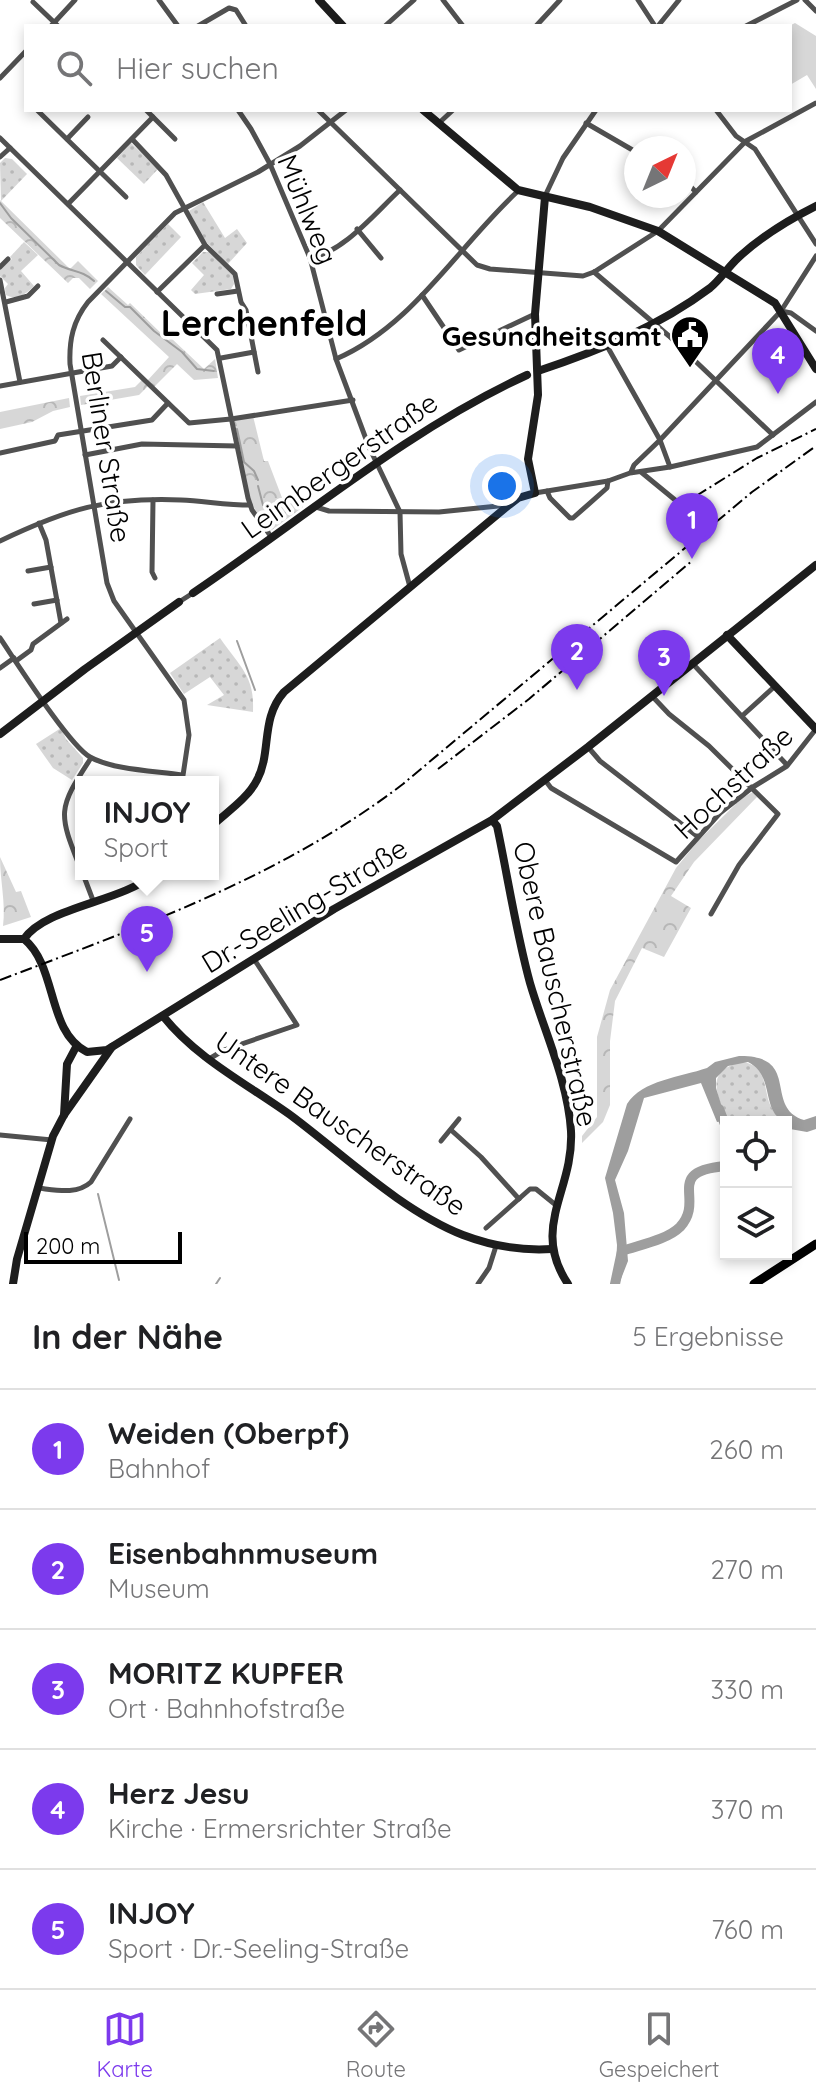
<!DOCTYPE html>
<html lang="de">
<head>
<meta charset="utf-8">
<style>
  body { margin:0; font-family:Quicksand,sans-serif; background:#f6f6f6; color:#202124 }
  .controls { position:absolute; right:24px; bottom:24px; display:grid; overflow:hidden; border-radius:0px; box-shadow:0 4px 12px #0003 }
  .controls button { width:72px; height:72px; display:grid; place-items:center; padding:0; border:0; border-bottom:2px solid #e0e0e0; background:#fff; color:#202124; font:40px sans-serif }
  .compass { position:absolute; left:624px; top:136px; width:72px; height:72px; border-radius:50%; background:#fff; box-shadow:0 4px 12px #0003; rotate:43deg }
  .scale { position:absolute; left:24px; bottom:20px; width:158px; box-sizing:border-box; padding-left:8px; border:4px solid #000; border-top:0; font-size:22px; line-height:28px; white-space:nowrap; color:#000; -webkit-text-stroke:6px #fff; paint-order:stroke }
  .you { position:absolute; left:502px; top:486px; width:28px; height:28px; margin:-20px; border:6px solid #fff; border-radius:50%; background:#1a73e8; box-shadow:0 0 0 12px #1a73e833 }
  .badge { display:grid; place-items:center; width:52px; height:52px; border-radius:50%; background:#7c3aed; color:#fff; font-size:26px; font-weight:700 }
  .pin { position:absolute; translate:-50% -66px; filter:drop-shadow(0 2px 4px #0008) }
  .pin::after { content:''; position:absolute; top:42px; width:28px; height:24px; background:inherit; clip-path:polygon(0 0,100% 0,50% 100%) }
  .popup { position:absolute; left:75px; top:776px; width:144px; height:104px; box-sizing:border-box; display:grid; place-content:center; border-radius:0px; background:#fff; filter:drop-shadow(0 2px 6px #0005); font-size:26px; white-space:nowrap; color:#757577 }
  .popup b { font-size:30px; color:#202124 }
  .popup::after { content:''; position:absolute; left:50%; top:100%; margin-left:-16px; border:16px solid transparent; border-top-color:#fff }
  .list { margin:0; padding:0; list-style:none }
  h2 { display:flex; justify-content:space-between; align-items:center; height:104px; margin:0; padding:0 32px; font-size:34px }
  h2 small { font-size:26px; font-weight:400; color:#757577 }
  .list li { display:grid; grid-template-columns:52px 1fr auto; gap:24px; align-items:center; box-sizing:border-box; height:120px; padding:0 32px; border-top:2px solid #e0e0e0 }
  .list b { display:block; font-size:30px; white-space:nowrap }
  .list p { margin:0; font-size:26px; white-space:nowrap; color:#757577 }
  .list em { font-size:26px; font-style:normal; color:#757577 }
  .icon { flex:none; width:44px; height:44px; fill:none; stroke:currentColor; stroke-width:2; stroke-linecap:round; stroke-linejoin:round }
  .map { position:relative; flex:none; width:816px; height:1284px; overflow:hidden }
  .search { position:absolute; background:#fff; box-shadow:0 4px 12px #0003; left:24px; right:24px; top:24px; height:88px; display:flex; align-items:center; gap:20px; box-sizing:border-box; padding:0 28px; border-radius:0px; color:#757577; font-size:30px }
  .sheet { height:704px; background:#fff }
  nav { display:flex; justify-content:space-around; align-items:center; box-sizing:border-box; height:112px; border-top:2px solid #e0e0e0; background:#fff; font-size:22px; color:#757577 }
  nav a { display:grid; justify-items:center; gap:4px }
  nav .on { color:#7c3aed }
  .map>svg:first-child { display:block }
  .grass { fill:url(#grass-dots) }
  .park { fill:url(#park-crowns) }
  .garden { fill:#d7d7d7 }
  .water { fill:#9e9e9e }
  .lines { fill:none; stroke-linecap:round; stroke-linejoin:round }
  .stream { stroke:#9e9e9e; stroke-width:2 }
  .river { stroke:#9e9e9e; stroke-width:10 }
  .street { stroke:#505050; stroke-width:5 }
  .secondary { stroke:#1d1d1d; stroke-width:8 }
  .primary { stroke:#000; stroke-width:9 }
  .rail { stroke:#000; stroke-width:2; stroke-dasharray:12 4 2 4; stroke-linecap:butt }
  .labels { text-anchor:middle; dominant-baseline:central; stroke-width:7; stroke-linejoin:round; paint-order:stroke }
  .street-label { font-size:28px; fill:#000; stroke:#fff }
  .poi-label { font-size:28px; font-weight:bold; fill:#000; stroke:#fff; text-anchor:end }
  .district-label { font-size:36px; font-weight:bold; fill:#000; stroke:#fff }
</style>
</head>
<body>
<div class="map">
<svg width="816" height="1284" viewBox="0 0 816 1284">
  <defs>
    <pattern id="grass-dots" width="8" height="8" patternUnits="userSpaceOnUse" patternTransform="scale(2)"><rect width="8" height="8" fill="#d7d7d7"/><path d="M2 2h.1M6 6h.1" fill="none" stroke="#b7b7b7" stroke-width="1.8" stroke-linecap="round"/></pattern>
    <pattern id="park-crowns" width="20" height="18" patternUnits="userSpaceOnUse" patternTransform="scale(2)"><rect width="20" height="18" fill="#d7d7d7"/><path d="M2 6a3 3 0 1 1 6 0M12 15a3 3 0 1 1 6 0" fill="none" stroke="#b7b7b7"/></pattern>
  </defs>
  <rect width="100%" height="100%" fill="#fff"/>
  <!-- grass -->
  <g class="grass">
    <path d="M131 143 158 169 144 184 117 158Z"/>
    <path d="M5 158 12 159 27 174 1 201 0 163Z"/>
    <path d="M203 202 225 238 237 229 247 243 228 264 203 239 189 211Z"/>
    <path d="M168 224 181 237 145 275 136 265V257Z"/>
    <path d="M24 242 38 255 21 271 34 286C26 294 17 301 6 295L5 288 8 284 0 276V269L12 259 10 257Z"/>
    <path d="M203 252H209L233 275 234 284 231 289 195 294 191 290 204 275 192 263Z"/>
    <path d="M220 638C240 667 255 676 253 712L207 705 224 695 210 677 184 694 170 673Z"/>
    <path d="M61 728 66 739 83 758V763L72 780 53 768 36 744Z"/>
    <path d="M740 1062C763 1063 764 1081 768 1099 771 1109 776 1115 782 1122L726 1120C718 1093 704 1073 740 1062Z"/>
  </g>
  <!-- park -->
  <g class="park">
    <path d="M0 200 70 269 78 261 98 281 90 289 79 278H73L68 283 0 218Z"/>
    <path d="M108 287 128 305 130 303 168 340 171 338 204 369 215 359 218 378 194 380 177 364 153 388 149 385 139 395 81 405 80 396 135 387 143 379 147 381 169 357 101 294Z"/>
    <path d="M69 398 70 407 53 411 32 422 0 429V412Z"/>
    <path d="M253 416 264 461H268L284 503 301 504 303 507 269 532 248 498 234 420Z"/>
    <path d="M753 792 757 797 694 862 671 896 691 908 664 957 642 948 615 1001 610 1041V1105L603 1122 582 1143V1136L597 1117V1037L610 990 676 868 698 841 742 798Z"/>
    <path d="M0 857 16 892 21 891 31 917 3 926C6 903 0 881 0 857Z"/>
  </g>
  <!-- garden -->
  <path class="garden" d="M795 23 816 36V89L807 75 790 85 789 26Z"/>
  <!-- water -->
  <path class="water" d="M739 1056C802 1055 763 1107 804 1120L816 1116V1129L807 1132 790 1129 786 1122C760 1113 776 1076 748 1062L728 1066 716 1078V1088L726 1120 717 1122 701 1083 644 1098 628 1151 615 1180 624 1213 628 1261 619 1284H611L616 1268 617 1245 613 1213 605 1178 627 1104C642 1080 681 1077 707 1068L715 1062Z"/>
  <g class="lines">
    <!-- stream -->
    <g class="stream">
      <path d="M0 203 11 218 59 265C72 272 82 270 94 281"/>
      <path d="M106 291 125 307H130L154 331 182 352 197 369 214 371"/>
      <path d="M237 429 244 462 254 471 258 480"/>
      <path d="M258 486 263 505"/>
      <path d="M264 512 266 520 272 523"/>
      <path d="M237 641 255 690"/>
      <path d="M98 1194 119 1280"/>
      <path d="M216 1284 220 1278"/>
    </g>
    <!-- river -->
    <g class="river">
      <path d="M719 1109 726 1127"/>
      <path d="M615 1284 622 1251C639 1245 667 1240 680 1227 706 1199 663 1172 725 1166L726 1163"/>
    </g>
    <!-- street -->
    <g class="street">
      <path d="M159 0 178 26"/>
      <path d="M443 0 463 26"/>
      <path d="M638 0 655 26"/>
      <path d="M805 0 816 11"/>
      <path d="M33 2 58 26"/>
      <path d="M51 26 75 0"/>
      <path d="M198 26 229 8 236 10 246 26"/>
      <path d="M385 26 414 0"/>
      <path d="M536 26 560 0"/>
      <path d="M658 26 679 0"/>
      <path d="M746 26 797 0"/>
      <path d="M0 78 26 51"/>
      <path d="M37 110 126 197"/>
      <path d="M146 110 175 139"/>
      <path d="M238 110 251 129 270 164 310 258 336 359 369 447 400 512 401 554 410 587"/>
      <path d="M318 110 477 265 490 269 583 276 594 272 658 231 746 141 816 103"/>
      <path d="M716 110 736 136 755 149 816 244"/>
      <path d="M439 123 453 110"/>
      <path d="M586 123 636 152"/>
      <path d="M0 138 217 350 248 498 252 510 272 538"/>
      <path d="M67 139 88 117"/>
      <path d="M132 139 166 175 205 245 235 274 241 302 246 310 258 372"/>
      <path d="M0 157 10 148"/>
      <path d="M684 180 696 192"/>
      <path d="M545 196 563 158 596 110"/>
      <path d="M68 204 153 117"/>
      <path d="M357 229 381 258"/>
      <path d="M310 258C344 252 375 213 400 190"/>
      <path d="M0 267 8 259"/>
      <path d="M594 272 669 336 773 435"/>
      <path d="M0 280 20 382"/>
      <path d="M157 292 205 245"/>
      <path d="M217 294 238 291"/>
      <path d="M422 295 459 350 535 314"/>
      <path d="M6 302 28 296 38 286"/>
      <path d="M781 311 791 313 816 331"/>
      <path d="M103 340 189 423 231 419 353 400"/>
      <path d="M607 346 660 440 670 467"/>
      <path d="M221 358 254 352"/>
      <path d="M336 359C413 326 458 246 518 191"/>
      <path d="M0 386 112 366 121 357"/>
      <path d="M0 453 55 441 58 435 152 420 168 403"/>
      <path d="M85 455 142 444 237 446"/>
      <path d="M631 472 634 465 660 440 781 311 816 256"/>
      <path d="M641 472 680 504"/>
      <path d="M547 491 550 498 570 518H573L607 488 608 481"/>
      <path d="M535 493 608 481 630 473 670 467 757 447 816 402"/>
      <path d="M153 500 152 572 155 578"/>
      <path d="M316 507 329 511 439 512 508 505"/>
      <path d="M39 523 46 540 61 623"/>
      <path d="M0 541C67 509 106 497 181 500 204 501 227 505 250 505"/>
      <path d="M28 571 51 567"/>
      <path d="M179 602 193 593"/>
      <path d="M34 604 57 600"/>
      <path d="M0 638C17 663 69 745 90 757 113 770 156 771 182 775"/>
      <path d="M16 661 31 650 33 644 67 619"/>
      <path d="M693 664 787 765"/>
      <path d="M0 668 14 658"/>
      <path d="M652 696 669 714 709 746 778 814 739 865 711 914"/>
      <path d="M742 716 774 687"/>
      <path d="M588 747 600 761 697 836"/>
      <path d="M545 780 551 788 676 862 720 813 753 787 787 766 816 729"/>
      <path d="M182 782 189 735 184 700 114 601 107 583 70 364C69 340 73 321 88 302L175 213 258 172 300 146 346 110"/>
      <path d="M81 870C58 812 57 810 91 758"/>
      <path d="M83 874 94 903"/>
      <path d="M209 1059 224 1050 297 1025 254 959"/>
      <path d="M451 1130 481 1157 519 1199"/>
      <path d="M0 1135 52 1140"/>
      <path d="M441 1141 459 1119"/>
      <path d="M38 1188C56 1190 77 1195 91 1182L130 1119"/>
      <path d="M486 1228 530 1189H536L557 1206"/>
      <path d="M478 1284 489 1268 496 1246"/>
    </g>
    <!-- secondary -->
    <g class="secondary">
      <path d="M319 0 343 26"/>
      <path d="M423 110 518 190 590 207 658 231 775 303 816 369"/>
      <path d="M538 371C598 351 658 327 710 288 721 279 728 267 739 257 762 236 788 220 816 206"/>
      <path d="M193 593C303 519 406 431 527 375"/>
      <path d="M727 635 816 729"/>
      <path d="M0 734 85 669 179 602"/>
      <path d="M492 820 497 826C508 878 516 932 530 983 544 1031 568 1081 571 1131 574 1191 530 1227 568 1284"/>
      <path d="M213 825C227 812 248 798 257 780 272 752 260 719 284 692L509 505 518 498 535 493 528 459 538 395 535 314 545 197"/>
      <path d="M0 939H24"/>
      <path d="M24 939C58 967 46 1031 87 1052L107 1050 334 909 492 820 588 747 816 565"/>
      <path d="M24 939C45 907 122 902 154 874"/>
      <path d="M163 1016C197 1059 249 1085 293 1117 345 1156 402 1211 463 1235 492 1246 521 1251 552 1249"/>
      <path d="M64 1115 67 1064 76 1047"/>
      <path d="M13 1284 17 1259 53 1136 64 1115 112 1047"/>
    </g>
    <!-- primary -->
    <path class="primary" d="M754 1284 816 1244"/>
    <!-- rail -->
    <g class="rail">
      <path d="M696 496 757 458 816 429"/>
      <path d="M438 769 529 699 693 560"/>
      <path d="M0 980C140 927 283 876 403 784L752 492 816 446"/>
    </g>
  </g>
  <!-- icons -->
  <defs>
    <symbol id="civic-pin" viewBox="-11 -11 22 30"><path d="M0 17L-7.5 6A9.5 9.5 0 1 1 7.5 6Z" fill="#000" stroke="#fff"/><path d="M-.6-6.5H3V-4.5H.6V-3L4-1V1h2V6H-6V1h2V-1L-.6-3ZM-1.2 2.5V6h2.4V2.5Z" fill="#fff"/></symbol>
  </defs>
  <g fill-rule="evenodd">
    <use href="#civic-pin" x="668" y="313" width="44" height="60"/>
  </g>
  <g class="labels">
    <!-- street labels -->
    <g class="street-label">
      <text transform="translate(308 209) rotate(68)">Mühlweg</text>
      <text transform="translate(107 447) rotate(81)">Berliner Straße</text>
      <text transform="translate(339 465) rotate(-35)">Leimbergerstraße</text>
      <text transform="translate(733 782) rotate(-43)">Hochstraße</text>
      <text transform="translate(304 905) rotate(-31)">Dr.-Seeling-Straße</text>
      <text transform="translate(556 984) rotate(77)">Obere Bauscherstraße</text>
      <text transform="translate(341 1123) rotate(35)">Untere Bauscherstraße</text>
    </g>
    <!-- poi labels -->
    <g class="poi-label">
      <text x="662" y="335">Gesundheitsamt</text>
    </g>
    <!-- district labels -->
    <g class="district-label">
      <text x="264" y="322">Lerchenfeld</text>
    </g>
  </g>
</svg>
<div class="controls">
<button><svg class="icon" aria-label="locate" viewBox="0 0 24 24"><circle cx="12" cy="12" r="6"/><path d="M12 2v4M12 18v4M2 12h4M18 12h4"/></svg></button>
<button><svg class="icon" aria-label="layers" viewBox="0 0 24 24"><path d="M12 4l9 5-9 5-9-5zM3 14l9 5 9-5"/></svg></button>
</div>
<svg class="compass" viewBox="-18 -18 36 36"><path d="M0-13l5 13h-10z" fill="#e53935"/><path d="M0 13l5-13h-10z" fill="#757577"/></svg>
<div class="scale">200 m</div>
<div class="you"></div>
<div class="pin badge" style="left:692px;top:559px">1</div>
<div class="pin badge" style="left:577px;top:690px">2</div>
<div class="pin badge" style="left:664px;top:696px">3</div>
<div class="pin badge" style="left:778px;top:394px">4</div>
<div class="pin badge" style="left:147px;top:972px">5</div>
<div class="popup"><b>INJOY</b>Sport</div>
<div class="search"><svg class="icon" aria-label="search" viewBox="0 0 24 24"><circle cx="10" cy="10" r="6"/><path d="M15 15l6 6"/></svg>Hier suchen</div>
</div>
<section class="sheet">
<h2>In der Nähe<small>5 Ergebnisse</small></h2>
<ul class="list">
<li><span class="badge">1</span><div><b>Weiden (Oberpf)</b><p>Bahnhof</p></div><em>260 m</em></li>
<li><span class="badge">2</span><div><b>Eisenbahnmuseum</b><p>Museum</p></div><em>270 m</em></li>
<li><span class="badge">3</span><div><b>MORITZ KUPFER</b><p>Ort · Bahnhofstraße</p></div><em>330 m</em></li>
<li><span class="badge">4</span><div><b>Herz Jesu</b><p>Kirche · Ermersrichter Straße</p></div><em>370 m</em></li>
<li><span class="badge">5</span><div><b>INJOY</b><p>Sport · Dr.-Seeling-Straße</p></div><em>760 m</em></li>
</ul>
</section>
<nav>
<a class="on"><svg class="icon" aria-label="map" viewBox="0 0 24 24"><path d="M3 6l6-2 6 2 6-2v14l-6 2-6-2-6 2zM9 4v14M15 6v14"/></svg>Karte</a>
<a><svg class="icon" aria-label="directions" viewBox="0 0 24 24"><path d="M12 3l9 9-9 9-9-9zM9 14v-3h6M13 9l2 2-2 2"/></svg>Route</a>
<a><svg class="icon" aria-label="saved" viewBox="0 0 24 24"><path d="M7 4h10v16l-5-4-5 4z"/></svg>Gespeichert</a>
</nav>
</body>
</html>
